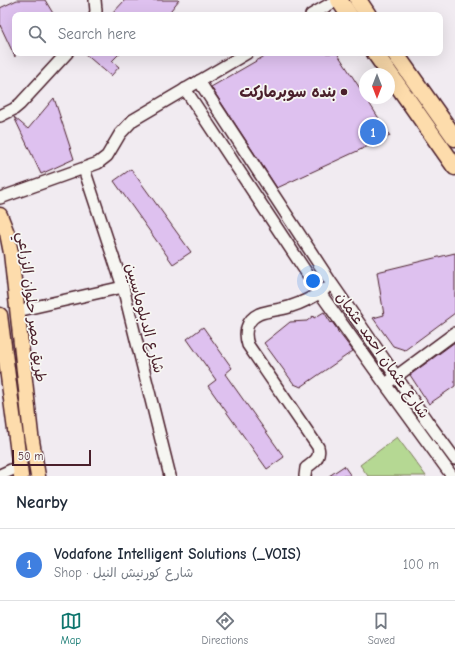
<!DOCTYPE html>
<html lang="en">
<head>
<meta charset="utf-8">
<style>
  body { margin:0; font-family:"Comic Neue","Playpen Sans Arabic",sans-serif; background:#f2f2f3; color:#1f2937 }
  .compass { position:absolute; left:359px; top:68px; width:36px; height:36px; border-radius:50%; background:#fff; box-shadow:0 4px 16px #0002; rotate:180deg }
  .scale { position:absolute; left:12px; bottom:10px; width:79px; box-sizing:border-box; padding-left:4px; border:2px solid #4a1f2b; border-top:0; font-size:11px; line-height:14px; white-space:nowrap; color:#4a1f2b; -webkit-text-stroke:3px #f6f6f2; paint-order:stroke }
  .you { position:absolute; left:313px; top:281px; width:14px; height:14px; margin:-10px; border:3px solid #fff; border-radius:50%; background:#1a73e8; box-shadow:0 0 0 6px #1a73e833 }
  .badge { display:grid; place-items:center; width:26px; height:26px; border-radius:50%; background:#0f766e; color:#fff; font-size:13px; font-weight:700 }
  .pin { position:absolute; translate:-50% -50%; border:2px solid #fff; box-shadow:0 1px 4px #0006 }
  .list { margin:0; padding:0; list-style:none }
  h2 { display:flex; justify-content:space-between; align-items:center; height:52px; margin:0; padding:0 16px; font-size:17px }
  h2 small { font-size:13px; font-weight:400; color:#747a83 }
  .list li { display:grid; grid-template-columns:26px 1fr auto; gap:12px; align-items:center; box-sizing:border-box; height:72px; padding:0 16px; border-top:1px solid #e0e1e3 }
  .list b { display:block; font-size:15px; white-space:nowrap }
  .list p { margin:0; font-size:13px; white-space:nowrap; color:#747a83 }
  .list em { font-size:13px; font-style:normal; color:#747a83 }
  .icon { flex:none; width:22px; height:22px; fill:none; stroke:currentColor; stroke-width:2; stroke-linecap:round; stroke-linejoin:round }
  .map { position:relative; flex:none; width:455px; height:476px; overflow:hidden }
  .search { position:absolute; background:#fff; box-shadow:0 4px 16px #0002; left:12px; right:12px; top:12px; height:44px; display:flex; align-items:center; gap:10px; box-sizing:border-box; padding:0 14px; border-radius:8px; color:#747a83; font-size:15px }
  .sheet { height:124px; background:#fff }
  nav { display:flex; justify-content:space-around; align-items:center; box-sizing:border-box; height:56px; border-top:1px solid #e0e1e3; background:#fff; font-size:11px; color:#747a83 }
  nav a { display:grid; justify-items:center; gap:2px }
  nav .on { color:#0f766e }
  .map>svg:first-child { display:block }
  .green { fill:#b5d893; stroke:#807c5f }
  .building { fill:#dec1ef; stroke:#4a1f2b }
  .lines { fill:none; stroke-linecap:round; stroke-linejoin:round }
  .minor-casing { stroke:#4a1f2b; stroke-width:14 }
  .major-casing { stroke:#4a1f2b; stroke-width:17 }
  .highway-casing { stroke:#4a1f2b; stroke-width:19 }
  .minor { stroke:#f6f6f2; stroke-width:11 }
  .major { stroke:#fddcac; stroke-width:14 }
  .highway { stroke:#fddcac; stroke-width:16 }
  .poi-dot { fill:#4a1f2b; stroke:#f6f6f2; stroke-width:1.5 }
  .labels { text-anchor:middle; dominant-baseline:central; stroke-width:3.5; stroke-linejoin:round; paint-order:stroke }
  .poi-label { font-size:15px; font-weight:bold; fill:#4a1f2b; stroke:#f6f6f2; text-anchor:end }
  .street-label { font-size:15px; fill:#4a1f2b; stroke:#f6f6f2 }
</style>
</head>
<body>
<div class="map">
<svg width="455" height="476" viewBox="0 0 455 476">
  <rect width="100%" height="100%" fill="#f1ebf1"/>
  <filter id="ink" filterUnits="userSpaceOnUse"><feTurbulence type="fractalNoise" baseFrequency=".025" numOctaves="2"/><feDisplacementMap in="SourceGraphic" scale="8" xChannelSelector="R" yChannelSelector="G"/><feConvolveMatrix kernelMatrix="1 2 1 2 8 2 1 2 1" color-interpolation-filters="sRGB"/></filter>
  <g filter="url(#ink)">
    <!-- green -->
    <path class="green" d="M397 437 426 476H368L360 465Z"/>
    <!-- building -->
    <g class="building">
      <path d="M17 0H45L54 15H15V57L0 25V8Z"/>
      <path d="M125 0H179L167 15H111Z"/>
      <path d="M84 53H120L112 61 119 67 111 76Z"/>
      <path d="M270 53H337L365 96V98H366L390 136 277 188 211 87Z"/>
      <path d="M54 98 74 159 41 174 14 117 28 129Z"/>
      <path d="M131 169 191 252 173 264 114 181Z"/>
      <path d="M455 253V313L405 350 393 346 373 318 384 315 377 272Z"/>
      <path d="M324 312 331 323 332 322 337 329 338 332 340 334 353 351 301 387 294 384 264 343 290 322 307 321 313 316 314 318Z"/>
      <path d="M203 327 232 368 225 374 284 457 267 469 208 386 216 380 187 339Z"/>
      <path d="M455 342V386L429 404 410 375Z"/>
      <path d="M344 466 351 476H329Z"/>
    </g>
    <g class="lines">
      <defs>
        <g id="minor">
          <path d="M95 15 96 11 95 0"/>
          <path d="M311 15 337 0"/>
          <path d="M199 81 332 284 427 421 455 459"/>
          <path d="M185 89 320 293 385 384 452 476"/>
          <path d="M0 116 14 109 20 104 67 53"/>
          <path d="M84 169 123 287 170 476"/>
          <path d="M0 198 98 163 107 156 120 134 133 120 247 53"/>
          <path d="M17 311 123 287"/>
          <path d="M390 381 455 333"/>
          <path d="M0 475 20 466"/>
          <path d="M305 476 306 468C314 462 321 458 318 447L248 345C244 333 246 320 259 314 269 310 280 310 289 307 302 303 314 297 325 289"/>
        </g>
        <g id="major">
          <path d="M0 215 7 233 11 253 31 435 38 476"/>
          <path d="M0 315 21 476"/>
        </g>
        <g id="highway">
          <path d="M339 0 349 15"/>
          <path d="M358 0 368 15"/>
          <path d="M375 53 455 167"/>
          <path d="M395 53 455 138"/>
        </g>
      </defs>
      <!-- minor casing -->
      <use href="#minor" class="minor-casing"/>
      <!-- major casing -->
      <use href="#major" class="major-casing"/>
      <!-- highway casing -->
      <use href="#highway" class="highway-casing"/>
      <!-- minor -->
      <use href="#minor" class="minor"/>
      <!-- major -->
      <use href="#major" class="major"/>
      <!-- highway -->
      <use href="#highway" class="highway"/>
    </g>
  </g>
  <!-- markers -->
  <circle class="poi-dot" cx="344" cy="92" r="4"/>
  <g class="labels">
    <!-- poi labels -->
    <g class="poi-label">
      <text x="336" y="92">بنده سوبرماركت</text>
    </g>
    <!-- street labels -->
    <g class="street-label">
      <text transform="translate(32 307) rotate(83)">طريق مصر حلوان الزراعي</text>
      <text transform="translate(145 318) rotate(75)">شارع الدبلوماسيين</text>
      <text transform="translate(383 355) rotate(55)">شارع عثمان احمد عثمان</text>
    </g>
  </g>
</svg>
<svg class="compass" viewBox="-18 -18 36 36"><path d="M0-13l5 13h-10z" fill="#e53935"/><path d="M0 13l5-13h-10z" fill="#747a83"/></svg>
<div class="scale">50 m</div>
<div class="you"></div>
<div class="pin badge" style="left:373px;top:132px;background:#3f7fe0">1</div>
<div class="search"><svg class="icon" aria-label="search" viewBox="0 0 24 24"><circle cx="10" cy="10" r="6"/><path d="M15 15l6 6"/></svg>Search here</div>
</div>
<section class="sheet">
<h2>Nearby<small></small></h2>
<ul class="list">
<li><span class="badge" style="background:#3f7fe0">1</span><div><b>Vodafone Intelligent Solutions (_VOIS)</b><p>Shop · شارع كورنيش النيل</p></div><em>100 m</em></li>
</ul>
</section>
<nav>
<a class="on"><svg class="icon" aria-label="map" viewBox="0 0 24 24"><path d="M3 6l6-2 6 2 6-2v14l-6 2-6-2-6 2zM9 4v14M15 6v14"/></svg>Map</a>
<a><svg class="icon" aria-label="directions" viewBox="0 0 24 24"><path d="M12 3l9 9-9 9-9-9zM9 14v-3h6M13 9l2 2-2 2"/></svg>Directions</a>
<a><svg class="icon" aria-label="saved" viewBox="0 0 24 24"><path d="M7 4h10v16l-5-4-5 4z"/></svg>Saved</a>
</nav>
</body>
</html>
